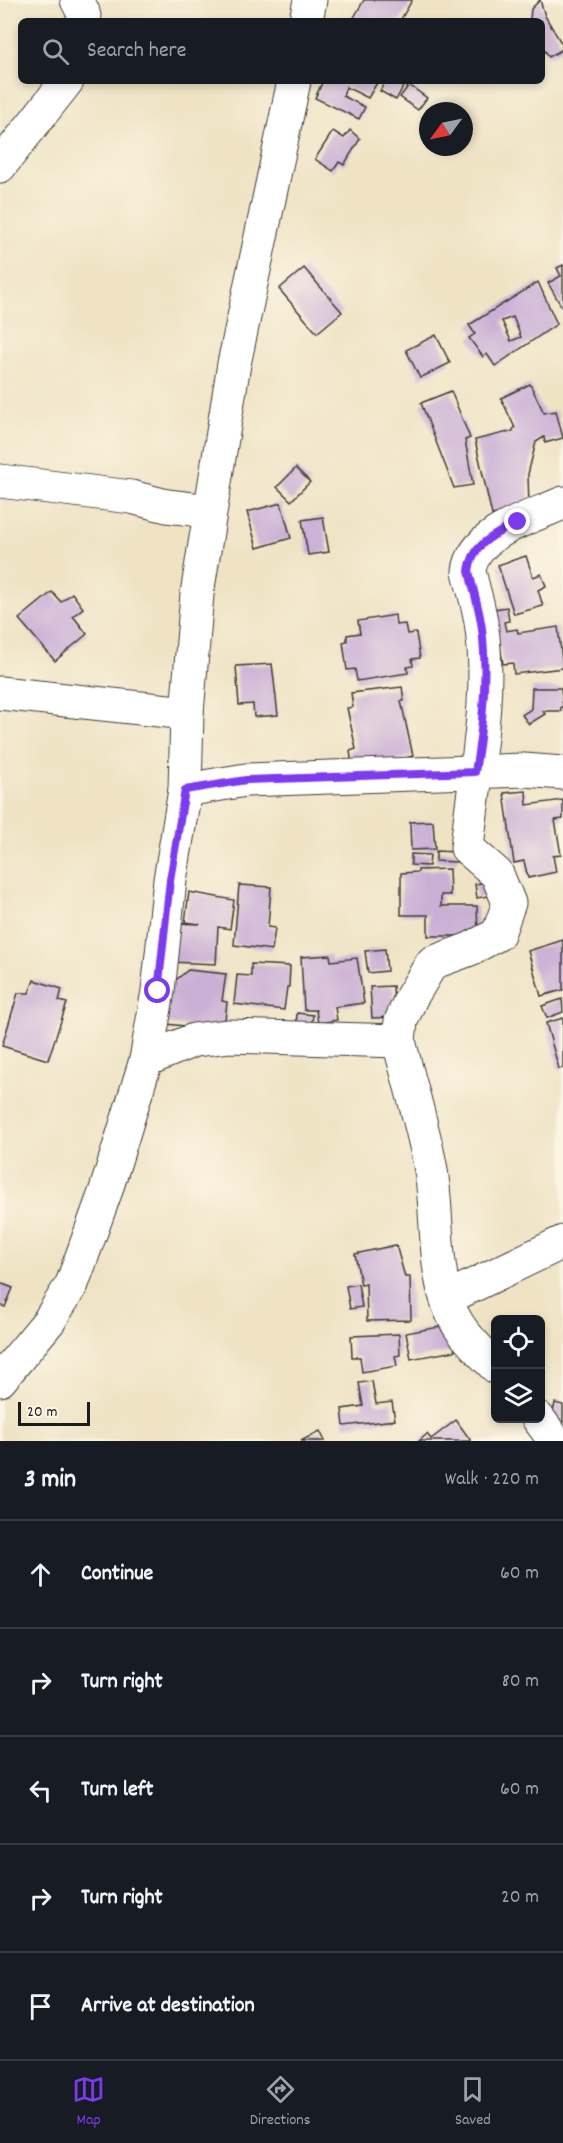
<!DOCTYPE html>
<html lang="en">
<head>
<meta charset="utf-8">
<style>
  body { margin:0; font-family:Dekko,sans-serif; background:#242831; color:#f1f3f6 }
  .controls { position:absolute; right:18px; bottom:18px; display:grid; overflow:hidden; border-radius:9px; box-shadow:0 3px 9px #0003 }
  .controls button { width:54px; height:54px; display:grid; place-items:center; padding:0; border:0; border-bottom:2px solid #363941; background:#171b24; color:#f1f3f6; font:30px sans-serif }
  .compass { position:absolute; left:419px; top:102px; width:54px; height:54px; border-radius:50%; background:#171b24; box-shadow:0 3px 9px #0003; rotate:237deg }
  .scale { position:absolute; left:18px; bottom:15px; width:72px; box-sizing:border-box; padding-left:6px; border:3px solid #1c1c1c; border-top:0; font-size:16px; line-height:21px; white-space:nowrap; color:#1c1c1c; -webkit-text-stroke:4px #fcf5e5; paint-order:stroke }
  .stop { position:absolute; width:18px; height:18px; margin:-14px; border:4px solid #7c3aed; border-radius:50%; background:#fff }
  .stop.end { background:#7c3aed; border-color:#fff; box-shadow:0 2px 6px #0008 }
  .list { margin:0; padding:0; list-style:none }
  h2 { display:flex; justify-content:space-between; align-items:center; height:78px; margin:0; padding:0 24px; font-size:26px }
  h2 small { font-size:20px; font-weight:400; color:#9ea1a6 }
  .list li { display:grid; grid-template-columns:39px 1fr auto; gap:18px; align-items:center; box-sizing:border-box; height:108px; padding:0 24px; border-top:2px solid #363941 }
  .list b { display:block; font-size:22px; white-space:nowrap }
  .list em { font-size:20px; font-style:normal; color:#9ea1a6 }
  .icon { flex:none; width:33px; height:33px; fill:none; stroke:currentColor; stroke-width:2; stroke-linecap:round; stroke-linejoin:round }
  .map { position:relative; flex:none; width:563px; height:1441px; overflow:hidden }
  .search { position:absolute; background:#171b24; box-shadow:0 3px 9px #0003; left:18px; right:18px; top:18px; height:66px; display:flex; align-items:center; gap:15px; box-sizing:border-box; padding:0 21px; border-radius:9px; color:#9ea1a6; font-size:22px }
  .sheet { height:618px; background:#171b24 }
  nav { display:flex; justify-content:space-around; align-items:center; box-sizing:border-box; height:84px; border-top:2px solid #363941; background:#171b24; font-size:16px; color:#9ea1a6 }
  nav a { display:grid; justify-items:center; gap:3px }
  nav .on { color:#7c3aed }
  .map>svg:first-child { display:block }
  .building { fill:#cbb0d6; fill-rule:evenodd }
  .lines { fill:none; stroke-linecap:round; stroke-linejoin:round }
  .minor-casing { stroke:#3c3a35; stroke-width:35 }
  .minor { stroke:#fff; stroke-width:33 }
  .route { stroke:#7c3aed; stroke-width:8 }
</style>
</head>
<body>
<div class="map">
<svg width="563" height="1441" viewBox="0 0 563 1441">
  <rect width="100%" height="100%" fill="#fcf5e5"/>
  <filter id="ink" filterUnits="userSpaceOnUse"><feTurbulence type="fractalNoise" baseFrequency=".0167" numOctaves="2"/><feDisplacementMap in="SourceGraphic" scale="12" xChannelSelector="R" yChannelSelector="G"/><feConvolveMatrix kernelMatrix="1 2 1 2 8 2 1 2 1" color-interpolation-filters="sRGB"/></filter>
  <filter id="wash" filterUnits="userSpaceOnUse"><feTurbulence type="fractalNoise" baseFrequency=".008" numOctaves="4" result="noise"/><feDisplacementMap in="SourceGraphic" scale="24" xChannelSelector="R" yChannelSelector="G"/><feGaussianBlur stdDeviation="1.35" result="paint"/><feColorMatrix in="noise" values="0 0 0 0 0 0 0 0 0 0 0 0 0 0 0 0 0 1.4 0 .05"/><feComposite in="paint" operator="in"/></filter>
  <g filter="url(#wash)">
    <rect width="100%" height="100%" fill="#efe3c4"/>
    <g id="blocks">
      <!-- building -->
      <g class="building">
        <path d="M364 0H412L400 21H352Z"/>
        <path d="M540 0 545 16 563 46V49L549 57 542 46V21H530L531 9Z"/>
        <path d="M323 81H378L368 98 346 87 343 96 365 107 359 119 315 98Z"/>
        <path d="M385 81H406L396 100 380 91Z"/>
        <path d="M409 85 427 98 418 110 400 97Z"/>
        <path d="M350 130 360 139 344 165 339 162 333 171 315 159 333 131 344 138Z"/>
        <path d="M563 265V309L548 283 561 276 557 268Z"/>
        <path d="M304 268 342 312 317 333 279 289Z"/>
        <path d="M538 282 557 324 495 366 487 354 483 357 469 338 475 334 469 325ZM513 317 521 337 511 341 502 321Z"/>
        <path d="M436 335 450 363 420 378 406 350Z"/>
        <path d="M530 384 544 413 556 411 563 438 545 443 544 437 536 442 528 474 529 507 492 515 475 440 513 431 514 427 515 428 501 398Z"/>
        <path d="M451 391 470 438 465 440 473 485 454 488 421 403Z"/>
        <path d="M296 468 310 482 291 501 277 487Z"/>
        <path d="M281 503 291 538 257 548 247 512Z"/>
        <path d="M323 517 329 552 308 555 302 520Z"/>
        <path d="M526 556 533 577 541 574 546 586 538 590 543 606 514 614 498 565Z"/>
        <path d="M52 592 61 602 72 593 83 608 73 616 87 634 55 661 19 619Z"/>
        <path d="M507 607 509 621 504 622 506 631 517 629 518 633 558 627 563 668 514 674 513 663 503 664 494 609Z"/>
        <path d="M395 615 396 625 405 624 407 634 416 633 420 658 412 659 413 666 407 667 408 673 357 681 355 669 347 670 343 642 347 641V635L360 633 358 621Z"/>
        <path d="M272 664 278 715 254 717 253 704 239 705 236 666Z"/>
        <path d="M402 687 404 701H401L413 756 353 771 350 751 356 749 347 708 353 707 351 693Z"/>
        <path d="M532 688H561L563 707H561V711H543L545 714 529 724 522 715 531 709Z"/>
        <path d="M526 791 527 805 563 800V819L555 820 561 855 553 856 556 872 528 878 524 861 514 863 504 793Z"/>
        <path d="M433 821 435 849 411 850 410 822Z"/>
        <path d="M436 851 457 852V862L436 861Z"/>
        <path d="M411 854 430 855 429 866 411 865Z"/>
        <path d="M449 869 450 895H441V906H477L478 936H428V915H401V873L418 872V870Z"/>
        <path d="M487 882 489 896 477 898 475 884Z"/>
        <path d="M239 885 271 887 268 927 275 928 272 950 234 945Z"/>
        <path d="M189 892 234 900 230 929 218 927 216 964 170 962 172 923 200 924 185 922Z"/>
        <path d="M563 940V990L541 996 528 951Z"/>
        <path d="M385 949 387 971 368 973 365 951Z"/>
        <path d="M330 955 331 961 357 958 364 1003 335 1007 337 1020 318 1023 316 1010H304L301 957Z"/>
        <path d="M251 964 290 966 289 987H287L284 1010 234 1004 237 975 251 976Z"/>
        <path d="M188 970 226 974 222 1001 227 1002 224 1030 166 1024 165 989Z"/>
        <path d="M34 980 62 989 59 1001 67 1003 48 1060 2 1046 18 993H29Z"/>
        <path d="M393 986 394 1017 372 1018 370 987Z"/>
        <path d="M562 999 563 1012 547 1018 542 1006Z"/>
        <path d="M297 1013 313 1015 311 1031 296 1029Z"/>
        <path d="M563 1018V1068L559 1069 546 1023Z"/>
        <path d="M396 1245 405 1277H410L411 1320 367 1321 366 1284 361 1285 355 1254Z"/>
        <path d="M0 1283 13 1288 5 1307 0 1305Z"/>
        <path d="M358 1284 362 1307 350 1309 346 1286Z"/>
        <path d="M450 1325 455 1351 411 1359 406 1333Z"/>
        <path d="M399 1334 400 1355 395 1356 397 1366 362 1372 360 1357H352L351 1336Z"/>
        <path d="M372 1381 376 1404 392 1402 395 1420 344 1426 342 1409 363 1406 359 1383Z"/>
        <path d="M555 1403 563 1405V1439L549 1430Z"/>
        <path d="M456 1420 471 1441H419L427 1434 431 1439Z"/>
        <path d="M320 1431 325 1441H301Z"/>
      </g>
    </g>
  </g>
  <g filter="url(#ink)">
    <use href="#blocks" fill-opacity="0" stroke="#3c3a35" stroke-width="1.5"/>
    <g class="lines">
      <defs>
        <g id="minor">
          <path d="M77 0 83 12 85 21"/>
          <path d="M306 21 310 0"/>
          <path d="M0 166 67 81"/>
          <path d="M0 481 131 497 167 506 210 511"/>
          <path d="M0 693 187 713"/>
          <path d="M185 790 246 780 524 770 563 773"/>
          <path d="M146 1060 194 1040 229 1036 399 1041"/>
          <path d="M447 1298 563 1242"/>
          <path d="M496 1367C483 1354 469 1341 459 1326 430 1282 440 1215 430 1165 422 1123 409 1082 399 1041L401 1021 411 998 432 963 470 949 498 934 509 903 497 874 467 848C474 775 492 702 482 629 480 609 473 590 469 571 474 532 532 517 563 503"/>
          <path d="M0 1380 49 1321 72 1284 106 1190 146 1060 158 991 170 880 185 790 187 713 197 594 234 364 294 81"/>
          <path d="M538 1418 555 1441"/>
        </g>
      </defs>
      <!-- minor casing -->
      <use href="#minor" class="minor-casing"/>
      <!-- minor -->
      <use href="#minor" class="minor"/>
    </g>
  </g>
  <g class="lines" filter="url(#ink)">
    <!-- route -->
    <path class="route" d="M158 991 170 880 185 790 246 780 475 772C483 725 488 677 482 629 480 610 473 590 469 571 472 543 496 534 518 522"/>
  </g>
</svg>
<div class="controls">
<button><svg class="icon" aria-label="locate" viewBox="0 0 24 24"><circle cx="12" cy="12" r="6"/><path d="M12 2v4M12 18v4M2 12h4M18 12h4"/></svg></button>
<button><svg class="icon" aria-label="layers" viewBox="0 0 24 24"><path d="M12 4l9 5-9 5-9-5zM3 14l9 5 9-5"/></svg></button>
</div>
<svg class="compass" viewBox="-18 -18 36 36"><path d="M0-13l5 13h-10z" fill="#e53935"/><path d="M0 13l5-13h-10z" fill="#9ea1a6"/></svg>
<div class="scale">20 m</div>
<div class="stop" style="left:158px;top:991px"></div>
<div class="stop end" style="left:518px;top:522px"></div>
<div class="search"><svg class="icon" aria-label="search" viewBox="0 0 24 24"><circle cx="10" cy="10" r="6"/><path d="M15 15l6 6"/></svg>Search here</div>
</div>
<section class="sheet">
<h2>3 min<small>Walk · 220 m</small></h2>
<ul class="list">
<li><svg class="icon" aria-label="ahead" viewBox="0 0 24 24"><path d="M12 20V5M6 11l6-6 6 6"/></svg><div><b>Continue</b></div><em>60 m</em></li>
<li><svg class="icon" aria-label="right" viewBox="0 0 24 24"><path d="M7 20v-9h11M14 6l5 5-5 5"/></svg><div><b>Turn right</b></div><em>80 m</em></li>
<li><svg class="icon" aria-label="left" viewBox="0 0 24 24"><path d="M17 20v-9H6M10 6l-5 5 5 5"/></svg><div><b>Turn left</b></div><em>60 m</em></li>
<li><svg class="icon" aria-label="right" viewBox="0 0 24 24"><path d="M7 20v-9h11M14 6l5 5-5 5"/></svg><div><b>Turn right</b></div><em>20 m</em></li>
<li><svg class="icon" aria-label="arrive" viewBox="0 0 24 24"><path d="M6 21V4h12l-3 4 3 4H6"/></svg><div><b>Arrive at destination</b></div></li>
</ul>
</section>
<nav>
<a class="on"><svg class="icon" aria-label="map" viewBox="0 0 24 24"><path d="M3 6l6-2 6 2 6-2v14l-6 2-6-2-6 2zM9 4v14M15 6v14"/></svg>Map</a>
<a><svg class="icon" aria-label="directions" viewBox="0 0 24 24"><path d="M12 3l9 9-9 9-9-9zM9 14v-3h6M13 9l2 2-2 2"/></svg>Directions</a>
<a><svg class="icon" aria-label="saved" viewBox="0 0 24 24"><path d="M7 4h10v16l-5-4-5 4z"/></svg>Saved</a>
</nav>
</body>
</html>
